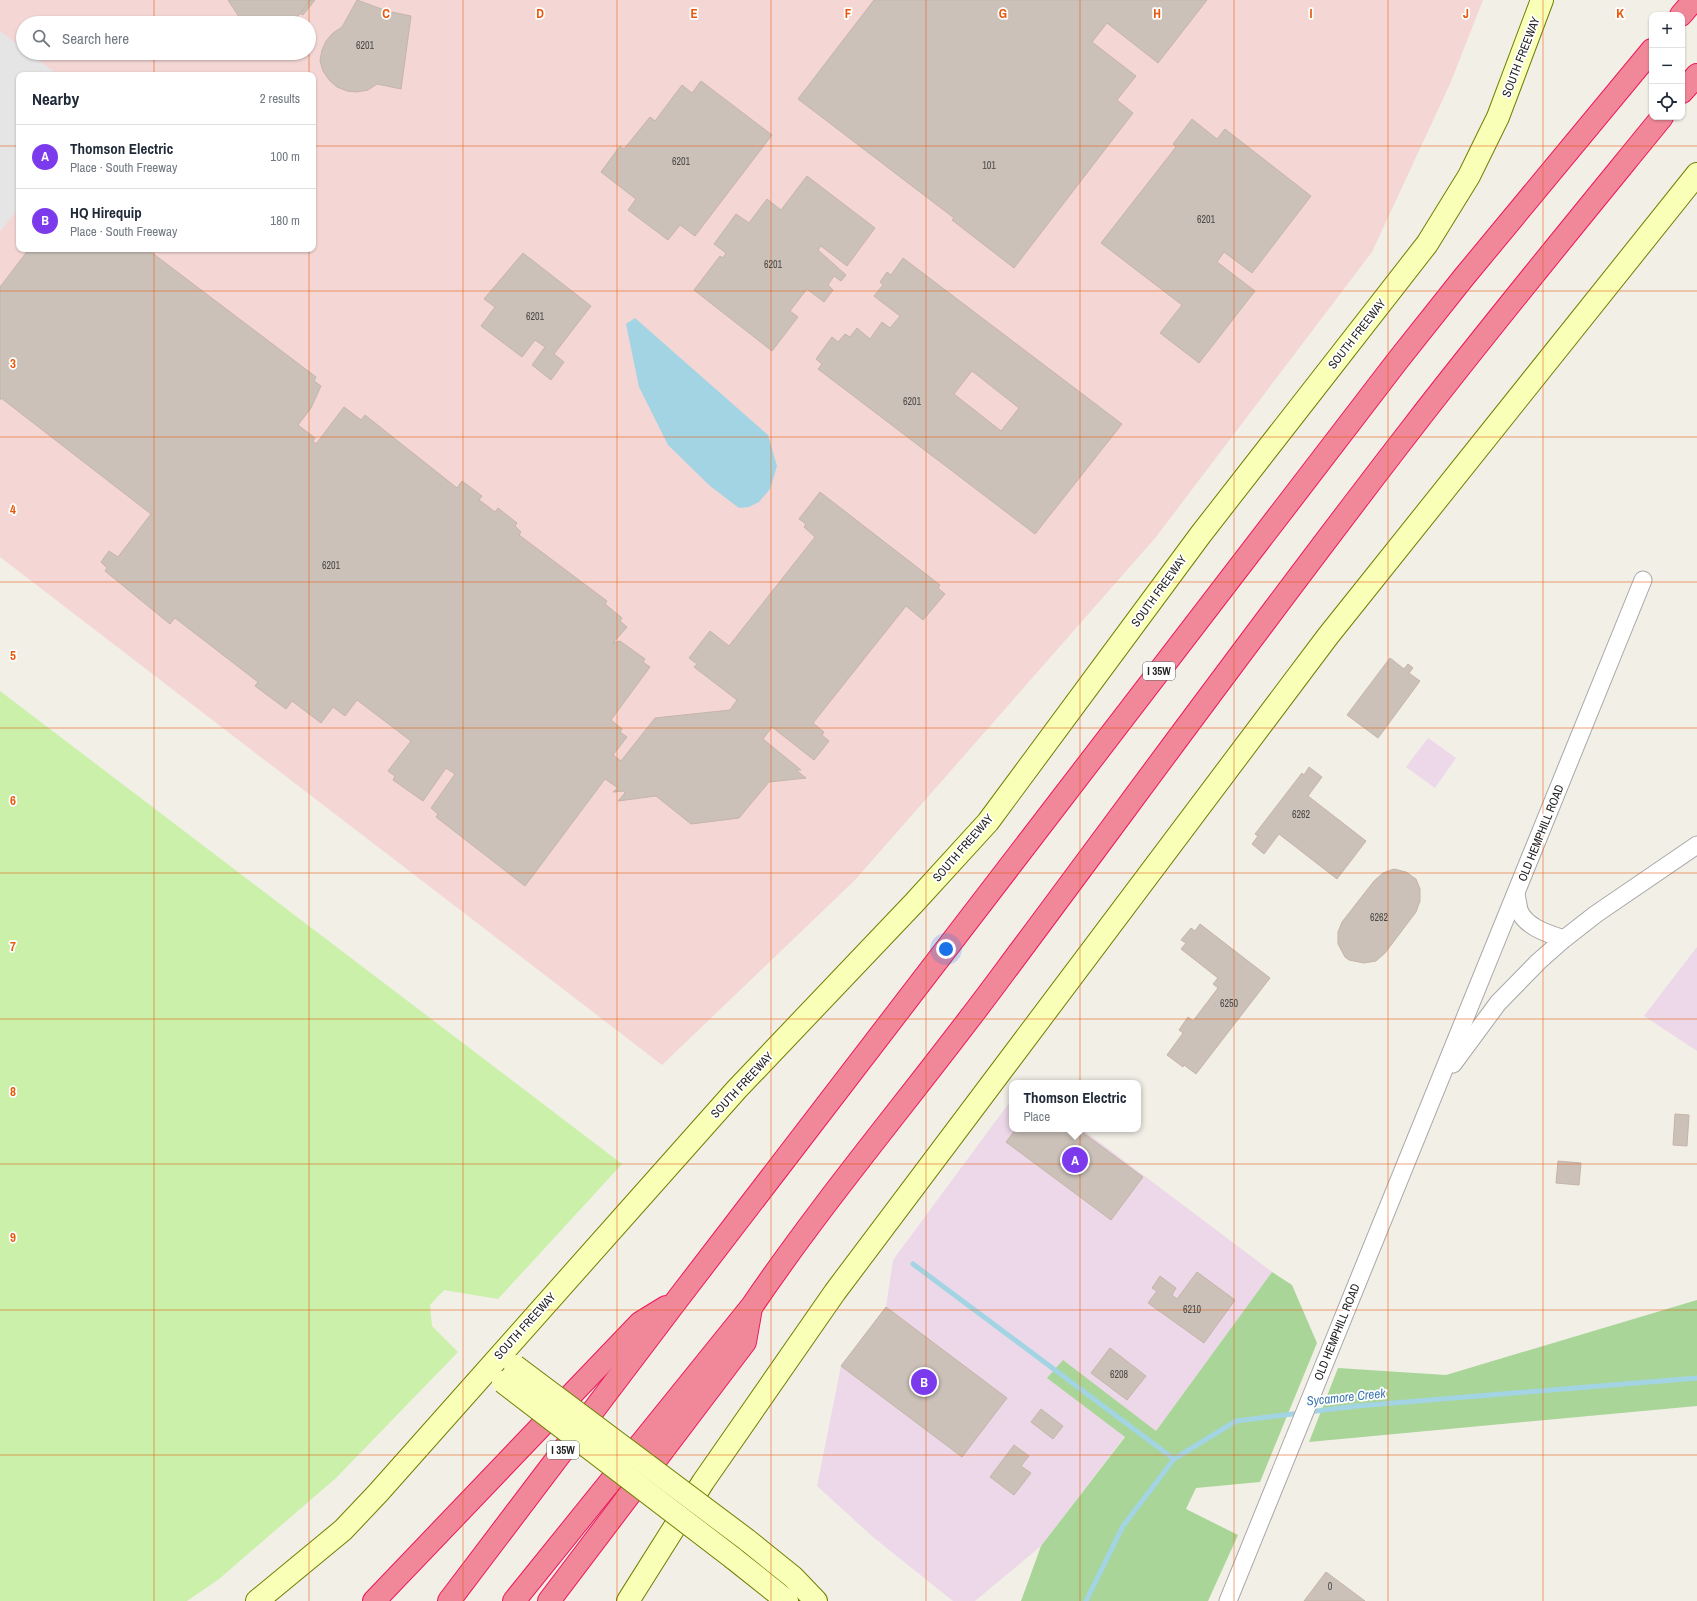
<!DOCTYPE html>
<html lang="en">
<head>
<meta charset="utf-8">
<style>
  body { margin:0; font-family:"Archivo Narrow",sans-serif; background:#f2f2f3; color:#1f2937 }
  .controls { position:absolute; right:12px; top:12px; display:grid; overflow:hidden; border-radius:8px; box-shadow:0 1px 3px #0004 }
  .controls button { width:36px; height:36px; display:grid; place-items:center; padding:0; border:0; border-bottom:1px solid #e0e1e3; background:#fff; color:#1f2937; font:20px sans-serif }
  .you { position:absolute; left:946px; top:949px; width:14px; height:14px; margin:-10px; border:3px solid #fff; border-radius:50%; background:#1a73e8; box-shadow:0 0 0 6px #1a73e833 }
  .badge { display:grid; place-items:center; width:26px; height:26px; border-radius:50%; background:#7c3aed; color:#fff; font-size:13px; font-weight:700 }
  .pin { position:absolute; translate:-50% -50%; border:2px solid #fff; box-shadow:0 1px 4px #0006 }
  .popup { position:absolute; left:1009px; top:1080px; width:132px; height:52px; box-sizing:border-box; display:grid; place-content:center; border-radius:8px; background:#fff; filter:drop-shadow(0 1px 3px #0005); font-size:13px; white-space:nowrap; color:#747a83 }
  .popup b { font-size:15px; color:#1f2937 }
  .popup::after { content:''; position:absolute; left:50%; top:100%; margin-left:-8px; border:8px solid transparent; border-top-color:#fff }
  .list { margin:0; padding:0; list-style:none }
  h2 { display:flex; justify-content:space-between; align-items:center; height:52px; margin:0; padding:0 16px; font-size:17px }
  h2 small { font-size:13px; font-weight:400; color:#747a83 }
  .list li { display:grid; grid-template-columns:26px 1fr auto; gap:12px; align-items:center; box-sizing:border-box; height:64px; padding:0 16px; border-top:1px solid #e0e1e3 }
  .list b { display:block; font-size:15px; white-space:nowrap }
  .list p { margin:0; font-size:13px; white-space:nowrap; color:#747a83 }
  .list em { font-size:13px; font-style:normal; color:#747a83 }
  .icon { flex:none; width:22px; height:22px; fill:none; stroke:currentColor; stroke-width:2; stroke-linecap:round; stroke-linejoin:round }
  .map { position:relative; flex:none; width:1697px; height:1601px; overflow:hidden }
  .search { position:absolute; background:#fff; box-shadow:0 1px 3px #0004; left:16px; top:16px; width:300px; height:44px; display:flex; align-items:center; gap:10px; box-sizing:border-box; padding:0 14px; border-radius:22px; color:#747a83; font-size:15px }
  .panel { position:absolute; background:#fff; box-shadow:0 1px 3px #0004; left:16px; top:72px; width:300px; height:180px; border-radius:8px }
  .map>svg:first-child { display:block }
  .commercial { fill:#f4d7d5; fill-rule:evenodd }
  .industrial { fill:#ecd8e8 }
  .grass { fill:#caf0a9 }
  .forest { fill:#a9d598 }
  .parking { fill:#e5e5e5 }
  .water { fill:#a3d4e3 }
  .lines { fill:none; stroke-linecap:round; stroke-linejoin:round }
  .stream { stroke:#a3d4e3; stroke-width:5 }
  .building { fill:#cbc1b9; stroke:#c5b5a7; fill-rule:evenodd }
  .street-casing { stroke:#a8a8a8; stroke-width:19 }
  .secondary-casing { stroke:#6f8000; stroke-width:24 }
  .highway-casing { stroke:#ec185c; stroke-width:24 }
  .street { stroke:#fff; stroke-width:17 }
  .secondary { stroke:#faffb8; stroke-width:22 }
  .highway { stroke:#f08899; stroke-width:22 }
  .secondary-bridge-casing { stroke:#6f8000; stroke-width:24; stroke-linecap:butt }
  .secondary-bridge { stroke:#faffb8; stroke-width:22 }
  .grid { fill:none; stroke:#e8590c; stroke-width:1; stroke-opacity:0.55 }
  .labels { text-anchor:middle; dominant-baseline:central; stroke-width:3.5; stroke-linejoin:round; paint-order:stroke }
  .number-label { font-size:10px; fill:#4c4947 }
  .shield { fill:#fff; stroke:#646464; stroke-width:1 }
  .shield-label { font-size:11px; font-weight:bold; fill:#212121 }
  .street-label { font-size:12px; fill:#212121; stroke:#fff }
  .water-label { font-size:13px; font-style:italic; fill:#4078b2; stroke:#fff }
  .grid-label { font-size:13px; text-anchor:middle; font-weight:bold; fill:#e8590c; stroke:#fff; stroke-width:3.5; stroke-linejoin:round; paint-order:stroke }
</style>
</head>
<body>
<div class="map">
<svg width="1697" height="1601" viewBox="0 0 1697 1601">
  <rect width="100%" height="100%" fill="#f2efe7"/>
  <!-- commercial -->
  <path class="commercial" d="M0 0H1483L1450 84 1372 252 1156 537 855 880 662 1065 0 557ZM23 23H309V53H23ZM19 75H313V249H19Z"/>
  <!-- industrial -->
  <g class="industrial">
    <path d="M1428 738 1456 758 1435 788 1406 767Z"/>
    <path d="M1697 947V1051L1644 1016Z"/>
    <path d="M1012 1099V1129H1082L1272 1272 1156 1431 1063 1361 1048 1378 1125 1436 1041 1546 975 1601H953L873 1537 817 1486 841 1366 886 1307 893 1260Z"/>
  </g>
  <!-- grass -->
  <path class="grass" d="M0 691 622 1164 498 1299 444 1290 430 1305 432 1326 458 1352 336 1478 219 1579 187 1601H0Z"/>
  <!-- forest -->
  <g class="forest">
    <path d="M1272 1272 1292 1285 1317 1343 1260 1482 1196 1488 1186 1509 1238 1535 1208 1601H1021L1041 1546 1125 1437 1047 1378 1063 1360 1156 1431Z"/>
    <path d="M1697 1300V1406L1309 1442 1338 1368 1446 1375Z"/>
  </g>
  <!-- parking -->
  <path class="parking" d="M0 31 23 49V53H29L58 75H19V207L0 232Z"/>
  <!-- water -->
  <path class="water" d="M635 318 768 435 777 466 770 489 759 502 749 507 739 508 710 486 668 445 639 387 626 324Z"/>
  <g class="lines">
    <!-- stream -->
    <g class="stream">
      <path d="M913 1264 1174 1459"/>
      <path d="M1086 1601 1123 1526 1174 1459 1236 1421 1357 1406 1697 1378"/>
    </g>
  </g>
  <!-- building -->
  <g class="building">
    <path d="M228 0H310L293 23H243Z"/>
    <path d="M310 0H315L303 15 300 13Z"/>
    <path d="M357 0 387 11 411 16 401 89 377 84 368 90 357 92 347 91 337 87 329 80 323 71 320 61 322 50 326 41 333 33 342 27Z"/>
    <path d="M874 0H1207L1158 63 1107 23 1092 42 1136 76 1117 100 1133 113 1014 268 952 220 954 218 798 99Z"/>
    <path d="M701 81 772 135 695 236 680 225 668 240 628 210 636 199 601 172 620 146 624 149 650 117 655 121 682 85 692 93Z"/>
    <path d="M1192 119 1217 139 1225 129 1311 196 1252 273 1224 252 1217 262 1255 291 1199 363 1160 333 1182 305 1101 243 1176 147 1173 144Z"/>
    <path d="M807 176 875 228 847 266 821 246 818 250 846 275 841 281 834 276 828 285 833 290 824 302 807 289 790 311 798 317 772 351 694 290 720 256 723 258 726 253 714 244 736 214 749 223 767 199 781 210Z"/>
    <path d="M29 249H147L316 377 314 381 321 386 311 408 298 425 315 438 313 441 316 444 344 407 361 420 365 415 457 488 462 481 482 496 479 500 486 505 495 512 498 508 517 523 515 526 521 532 519 535 607 601 605 604 622 618 620 621 627 627 613 643 620 641 645 659 643 662 650 667 611 720 622 729 620 732 627 737 613 755 621 761 655 718 730 710 737 700 694 667 697 664 689 658 710 631 729 646 815 537 804 527 806 524 799 519 820 492 940 585 938 588 945 594 923 620 906 606 813 723 824 732 822 735 829 741 814 760 772 727 763 739 801 770H796L806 778 769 782 739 818 691 824 656 796 618 801 625 793 623 791 613 792 618 788 605 779 525 886 436 817 438 814 431 808 455 774 446 768 423 801 393 780 395 776 388 771 411 741 357 700 345 716 333 707 321 723 292 701 286 709 255 686 258 682 175 618 170 624 105 571 107 568 101 562 109 551 118 557 151 514 1 398 0 400V287Z"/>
    <path d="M523 253 591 306 554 354 564 362 551 380 532 365 545 347 535 340 522 357 481 326 495 307 484 299Z"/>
    <path d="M903 258 1122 424 1035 534 818 369 822 364 816 359 832 337 838 342 845 334 850 337 857 328 870 339 882 322 890 328 900 316 874 296 883 285 880 282 887 272 891 275ZM972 371 1019 408 1001 431 954 394Z"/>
    <path d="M1390 658 1404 669 1408 664 1413 668 1409 673 1420 681 1378 738 1347 715Z"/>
    <path d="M1309 767 1322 777 1308 796 1366 841 1337 879 1279 834 1264 854 1252 844 1258 836 1255 834 1302 773 1304 775Z"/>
    <path d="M1394 869 1406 872 1416 879 1420 889V901L1416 912 1385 953 1376 961 1364 963 1349 960 1345 957 1338 944V932L1342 922 1374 881 1383 873Z"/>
    <path d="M1200 924 1270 978 1196 1074 1184 1065 1183 1067 1167 1055 1183 1033 1179 1030 1188 1017 1193 1021 1218 988 1213 984 1218 978 1181 949 1186 943 1181 940 1191 928 1195 931Z"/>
    <path d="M1675 1114 1689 1115 1687 1146 1673 1145Z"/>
    <path d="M1016 1129H1078L1143 1177 1111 1220 1006 1142Z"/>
    <path d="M1558 1161 1581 1163 1579 1185 1556 1183Z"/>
    <path d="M1197 1272 1235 1300 1204 1343 1148 1303 1157 1291 1152 1288 1160 1276 1176 1288 1172 1295 1177 1299Z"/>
    <path d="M886 1307 1007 1398 962 1457 841 1366Z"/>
    <path d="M1110 1348 1146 1376 1127 1400 1091 1373Z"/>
    <path d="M1041 1409 1063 1426 1053 1439 1031 1422Z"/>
    <path d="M1014 1445 1029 1456 1021 1466 1031 1473 1014 1495 990 1477Z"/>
    <path d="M1326 1572 1365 1601H1304Z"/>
  </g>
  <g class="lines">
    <defs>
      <g id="street">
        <path d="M1516 894C1517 899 1518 905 1519 910 1525 927 1549 934 1564 939"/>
        <path d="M1453 1064 1498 1003 1538 962 1564 939 1596 914 1697 845"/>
        <path d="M1228 1601 1643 580"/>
      </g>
      <g id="secondary">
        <path d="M747 1540 793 1577 816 1601"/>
        <path d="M733 1558 787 1601"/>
        <path d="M257 1601 343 1530 378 1493 737 1089 914 903 988 822 1201 534 1427 244 1469 176 1498 117 1542 0"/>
        <path d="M628 1601 703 1482 835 1292 1328 636 1697 174"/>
      </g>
      <g id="highway">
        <path d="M1681 15 1694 0"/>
        <path d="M1682 92 1697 75"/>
        <path d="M374 1601 640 1323 666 1307"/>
        <path d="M449 1601 677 1300 1398 360 1464 277 1652 50"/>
        <path d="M514 1601 752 1306C831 1190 923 1083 1006 970 1141 789 1274 606 1412 428 1493 323 1578 220 1662 117"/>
        <path d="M549 1601 745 1342 751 1308"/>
      </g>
    </defs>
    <!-- street casing -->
    <use href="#street" class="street-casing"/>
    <!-- secondary casing -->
    <use href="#secondary" class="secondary-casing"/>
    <!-- highway casing -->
    <use href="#highway" class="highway-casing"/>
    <!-- street -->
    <use href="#street" class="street"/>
    <!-- secondary -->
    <use href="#secondary" class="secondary"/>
    <!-- highway -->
    <use href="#highway" class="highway"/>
    <defs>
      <g id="secondary-bridge">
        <path d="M515 1366 747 1540"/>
        <path d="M503 1382 733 1558"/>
      </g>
    </defs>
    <!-- secondary-bridge casing -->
    <use href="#secondary-bridge" class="secondary-bridge-casing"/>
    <!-- secondary-bridge -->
    <use href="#secondary-bridge" class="secondary-bridge"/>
  </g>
  <!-- grid -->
  <path class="grid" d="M154 0V23M309 0V23M463 0V1601M617 0V1601M771 0V1601M926 0V1601M1080 0V1601M1234 0V1601M1388 0V1601M1543 0V1601M154 53V75M309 53V75M0 146H19M313 146H1697M154 249V1601M309 249V1601M0 291H1697M0 437H1697M0 582H1697M0 728H1697M0 873H1697M0 1019H1697M0 1164H1697M0 1310H1697M0 1455H1697"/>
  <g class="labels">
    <!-- number labels -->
    <g class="number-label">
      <text x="365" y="45">6201</text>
      <text x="681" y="161">6201</text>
      <text x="989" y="165">101</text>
      <text x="1206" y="219">6201</text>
      <text x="773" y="264">6201</text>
      <text x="535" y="316">6201</text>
      <text x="912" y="401">6201</text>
      <text x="331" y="565">6201</text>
      <text x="1301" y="814">6262</text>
      <text x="1379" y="917">6262</text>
      <text x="1229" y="1003">6250</text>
      <text x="1192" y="1309">6210</text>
      <text x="1119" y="1374">6208</text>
      <text x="1330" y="1586">0</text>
    </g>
    <!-- shield labels -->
    <g class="shield">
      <rect x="1143" y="662" width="32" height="18" rx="3"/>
      <rect x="547" y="1441" width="32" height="18" rx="3"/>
    </g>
    <g class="shield-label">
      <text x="1159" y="671">I 35W</text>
      <text x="563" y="1450">I 35W</text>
    </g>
    <!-- street labels -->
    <g class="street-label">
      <text transform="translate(1521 57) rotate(-69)">SOUTH FREEWAY</text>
      <text transform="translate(1357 334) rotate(-52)">SOUTH FREEWAY</text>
      <text transform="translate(1159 591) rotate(-54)">SOUTH FREEWAY</text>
      <text transform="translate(1541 833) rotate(-68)">OLD HEMPHILL ROAD</text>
      <text transform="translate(963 848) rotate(-49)">SOUTH FREEWAY</text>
      <text transform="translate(742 1085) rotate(-47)">SOUTH FREEWAY</text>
      <text transform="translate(525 1326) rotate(-48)">SOUTH FREEWAY</text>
      <text transform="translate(1337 1332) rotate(-68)">OLD HEMPHILL ROAD</text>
    </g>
    <!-- water labels -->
    <g class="water-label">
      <text transform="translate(1346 1397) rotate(-6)">Sycamore Creek</text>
    </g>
  </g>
  <g class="grid-label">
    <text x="386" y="18">C</text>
    <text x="540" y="18">D</text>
    <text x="694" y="18">E</text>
    <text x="848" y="18">F</text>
    <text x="1003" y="18">G</text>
    <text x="1157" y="18">H</text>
    <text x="1311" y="18">I</text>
    <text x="1466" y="18">J</text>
    <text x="1620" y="18">K</text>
    <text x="13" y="368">3</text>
    <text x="13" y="514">4</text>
    <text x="13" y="660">5</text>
    <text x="13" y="805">6</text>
    <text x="13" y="951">7</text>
    <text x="13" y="1096">8</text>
    <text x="13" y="1242">9</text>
  </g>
</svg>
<div class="controls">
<button>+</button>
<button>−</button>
<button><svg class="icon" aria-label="locate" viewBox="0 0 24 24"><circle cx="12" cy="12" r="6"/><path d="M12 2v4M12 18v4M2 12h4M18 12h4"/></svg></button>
</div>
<div class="you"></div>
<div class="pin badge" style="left:1075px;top:1160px">A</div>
<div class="popup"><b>Thomson Electric</b>Place</div>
<div class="pin badge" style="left:924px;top:1382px">B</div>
<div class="search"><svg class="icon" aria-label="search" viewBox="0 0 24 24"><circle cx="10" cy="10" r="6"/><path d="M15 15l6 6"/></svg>Search here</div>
<section class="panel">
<h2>Nearby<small>2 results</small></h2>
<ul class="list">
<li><span class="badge">A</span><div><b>Thomson Electric</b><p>Place · South Freeway</p></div><em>100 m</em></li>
<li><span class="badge">B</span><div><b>HQ Hirequip</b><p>Place · South Freeway</p></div><em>180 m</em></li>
</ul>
</section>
</div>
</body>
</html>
